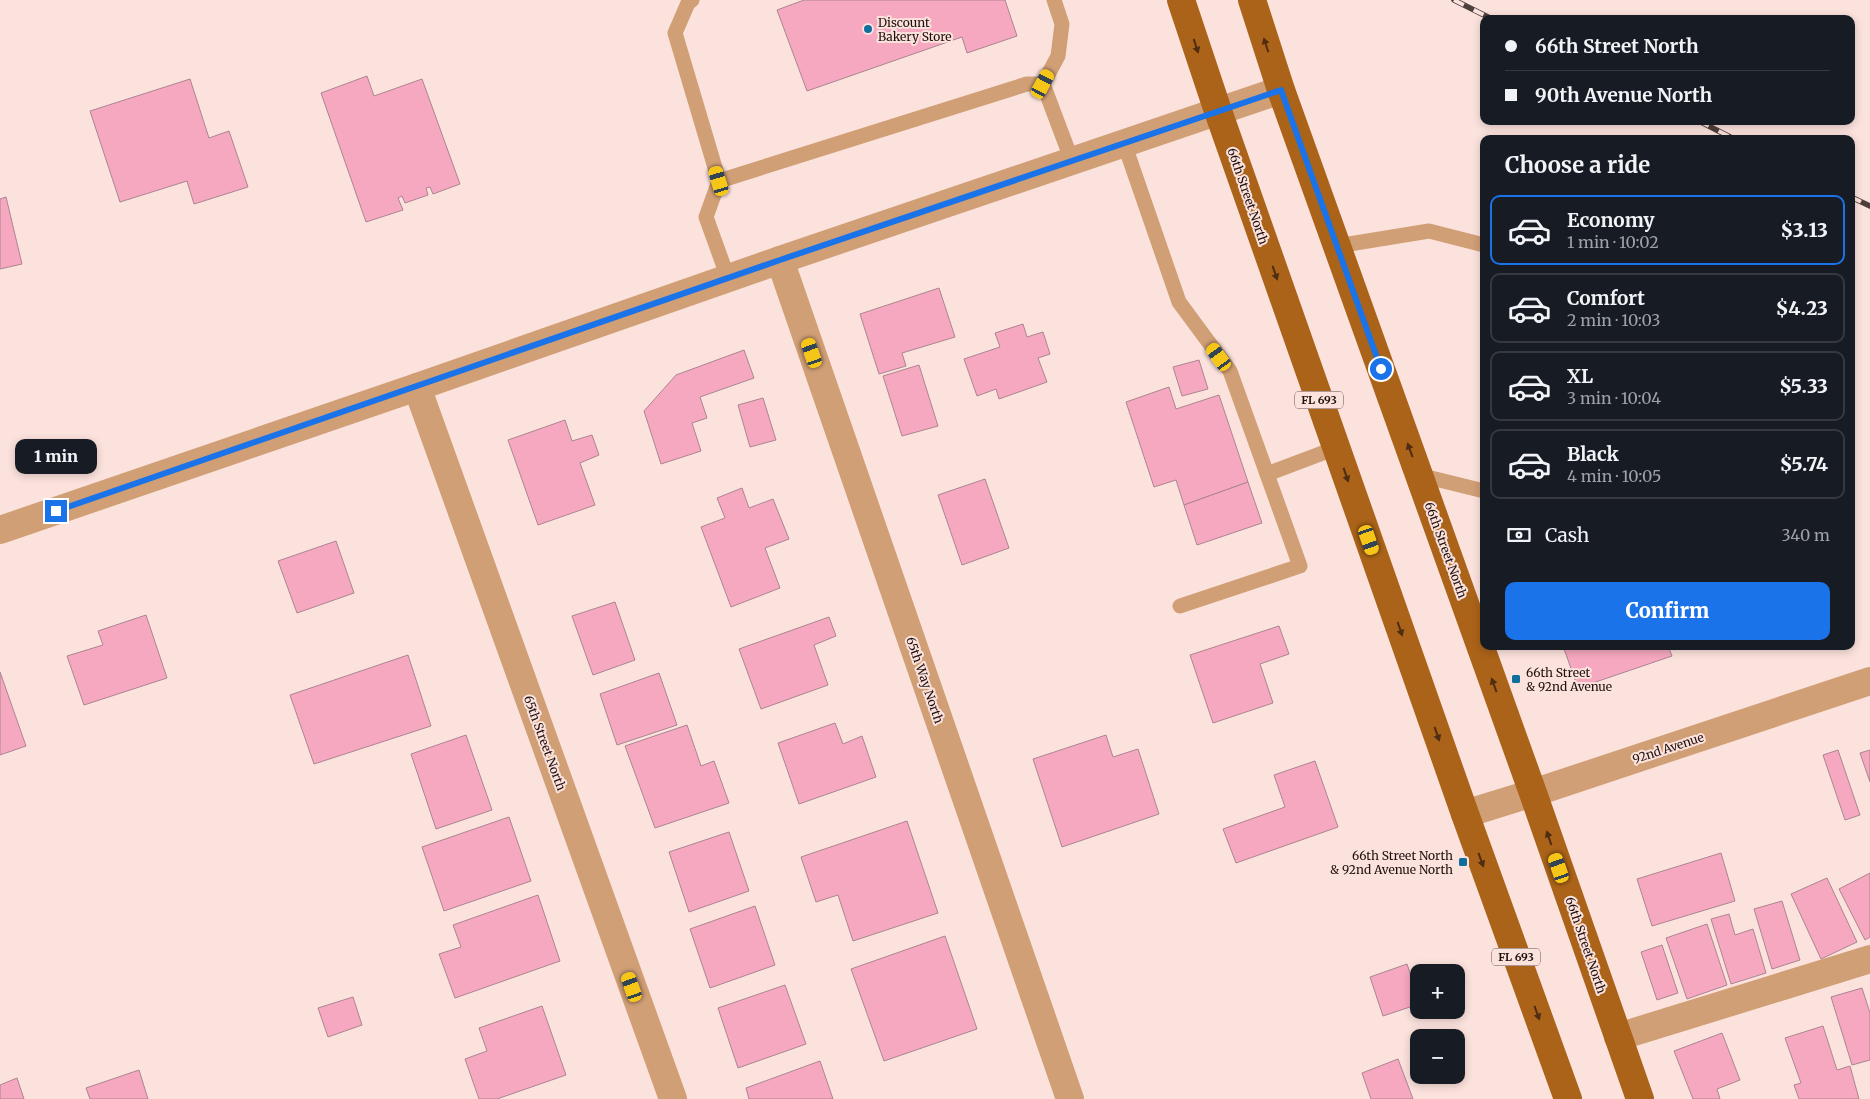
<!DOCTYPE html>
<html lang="en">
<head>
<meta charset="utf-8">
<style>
	:root { --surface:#171b24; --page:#242831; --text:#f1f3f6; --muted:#9ea1a6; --line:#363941; --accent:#1a73e8 }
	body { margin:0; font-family:Merriweather,serif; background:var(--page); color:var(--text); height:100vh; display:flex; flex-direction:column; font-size:19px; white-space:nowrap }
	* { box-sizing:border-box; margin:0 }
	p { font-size:16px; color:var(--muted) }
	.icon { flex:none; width:28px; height:28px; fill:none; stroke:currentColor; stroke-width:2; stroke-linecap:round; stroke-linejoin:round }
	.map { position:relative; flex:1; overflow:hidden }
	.details { position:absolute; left:1480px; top:135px; width:375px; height:515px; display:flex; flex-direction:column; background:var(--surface); border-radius:10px; box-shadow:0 2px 8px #0003 }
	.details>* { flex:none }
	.top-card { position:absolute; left:1480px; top:15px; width:375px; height:110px; border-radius:10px; box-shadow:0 2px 8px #0003; display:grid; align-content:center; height:110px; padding:0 25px; background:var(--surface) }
	.fabs { position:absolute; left:1410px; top:964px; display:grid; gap:10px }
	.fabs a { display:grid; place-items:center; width:55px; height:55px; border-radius:10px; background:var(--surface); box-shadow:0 2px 8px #0003; font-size:25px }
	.end { position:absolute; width:22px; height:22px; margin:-11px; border:6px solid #1a73e8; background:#fff; box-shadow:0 0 0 2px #fff }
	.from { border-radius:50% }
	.bubble { position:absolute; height:35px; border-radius:10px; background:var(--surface); box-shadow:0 2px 8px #0003; font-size:16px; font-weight:800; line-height:35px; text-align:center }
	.car { position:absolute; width:15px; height:30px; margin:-15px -8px; border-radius:6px; box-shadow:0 0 4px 1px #0007; background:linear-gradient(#f5c518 24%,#345 0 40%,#f5c518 0 76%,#345 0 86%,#f5c518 0) }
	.top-card b { display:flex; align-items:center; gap:18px; height:48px; font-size:19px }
	.top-card b+b { border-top:1px solid var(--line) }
	.top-card i { width:12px; height:12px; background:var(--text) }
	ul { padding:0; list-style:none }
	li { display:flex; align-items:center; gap:15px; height:70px; margin:0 10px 8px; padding:0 15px; border:2px solid var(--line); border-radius:10px }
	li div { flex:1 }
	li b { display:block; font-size:19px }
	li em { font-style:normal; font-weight:800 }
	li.on { border-color:var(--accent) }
	li>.icon { width:45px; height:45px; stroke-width:1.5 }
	h2 { padding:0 25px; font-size:22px; line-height:60px }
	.pay { display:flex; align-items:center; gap:12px; height:55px; padding:0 25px; font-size:19px }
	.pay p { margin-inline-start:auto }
	.cta { display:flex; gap:10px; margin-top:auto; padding:10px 25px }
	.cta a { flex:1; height:58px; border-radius:10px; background:var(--accent); color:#fff; font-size:20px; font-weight:800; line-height:58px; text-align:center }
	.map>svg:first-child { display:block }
	.building { fill:#f6a8c0; stroke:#ab8590 }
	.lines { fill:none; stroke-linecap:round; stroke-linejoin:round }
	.service { stroke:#d19f76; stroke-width:15 }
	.minor { stroke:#d19f76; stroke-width:28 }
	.tertiary { stroke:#d19f76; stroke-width:28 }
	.primary { stroke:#aa6318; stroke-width:28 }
	.rail-casing { stroke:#4f3f3c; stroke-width:5.5 }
	.rail { stroke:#fce2dd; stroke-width:4; stroke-dasharray:11; stroke-linecap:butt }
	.oneway { fill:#4f2d12 }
	.route { stroke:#1a73e8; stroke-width:6 }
	.poi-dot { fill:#0e6f9d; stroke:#fce2dd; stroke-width:2 }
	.labels { text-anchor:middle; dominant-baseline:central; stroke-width:4; stroke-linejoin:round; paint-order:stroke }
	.shield { fill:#fce2dd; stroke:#614f4c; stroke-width:1 }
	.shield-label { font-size:11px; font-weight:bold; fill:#1e100e }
	.poi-label { font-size:12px; fill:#1e100e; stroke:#fce2dd; text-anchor:start }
	.street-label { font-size:12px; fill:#1e100e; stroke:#fce2dd }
</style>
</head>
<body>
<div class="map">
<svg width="1870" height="1099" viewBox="0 0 1870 1099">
	<rect width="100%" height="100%" fill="#fce2dd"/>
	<!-- building -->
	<g class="building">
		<path d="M804,0h201l12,36 -50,17 -5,-16 -155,54 -30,-81z"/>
		<path d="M367,76l7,20 48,-17 38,105 -27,10 -3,-7 -4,1 2,7 -23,8 -3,-7 -4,2 5,12 -37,12 -45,-129z"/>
		<path d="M190,79l19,59 20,-7 19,56 -54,17 -7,-23 -67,21 -30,-91z"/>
		<path d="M6,197l16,67 -22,5v-70z"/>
		<path d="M939,288l16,49 -53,16 4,13 -27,8 -19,-60z"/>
		<path d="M1023,324l4,13 16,-5 7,22 -12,4 9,24 -48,17 -3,-10 -19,7 -13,-37 36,-12 -5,-14z"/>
		<path d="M744,350l10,28 -54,19 7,21 -15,5 9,28 -40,13 -17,-53 32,-36z"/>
		<path d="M1199,360l9,29 -26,7 -9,-29z"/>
		<path d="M919,365l19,61 -36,10 -19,-60z"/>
		<path d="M1169,387l7,22 43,-14 29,87 -64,23 -8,-25 -22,7 -28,-85z"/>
		<path d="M763,398l13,42 -26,7 -12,-42z"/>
		<path d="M565,420l7,21 20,-6 7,20 -19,8 15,42 -57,20 -30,-85z"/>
		<path d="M985,479l24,69 -47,17 -24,-70z"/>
		<path d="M1248,482l14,41 -65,22 -13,-40z"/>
		<path d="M742,488l7,20 24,-9 16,40 -24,9 15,40 -49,19 -30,-80 24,-9 -8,-20z"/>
		<path d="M336,541l18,52 -57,20 -19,-52z"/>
		<path d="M615,602l20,58 -42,15 -21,-59z"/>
		<path d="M146,615l21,63 -83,27 -17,-49 36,-11 -5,-14z"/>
		<path d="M829,617l7,19 -22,9 14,40 -67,24 -22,-60z"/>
		<path d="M1279,626l10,28 -29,10 13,39 -60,20 -23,-68z"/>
		<path d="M1563,646h105l4,10 -94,32z"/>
		<path d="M408,655l23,71 -117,38 -24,-69z"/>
		<path d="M0,672l26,74 -26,9z"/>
		<path d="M659,673l18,52 -60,20 -17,-51z"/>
		<path d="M835,723l8,21 19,-8 14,41 -77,27 -21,-61z"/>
		<path d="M687,725l14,41 13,-5 15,42 -74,25 -30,-82z"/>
		<path d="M466,735l26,75 -56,19 -25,-75z"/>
		<path d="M1106,735l7,22 25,-8 21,65 -97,33 -29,-88z"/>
		<path d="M1838,750l22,65 -15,5 -22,-65z"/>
		<path d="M1870,750v32l-10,-29z"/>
		<path d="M1315,761l23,66 -102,36 -13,-34 62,-22 -11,-32z"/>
		<path d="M509,817l22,64 -87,30 -22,-64z"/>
		<path d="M907,821l31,92 -85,28 -15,-46 -22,7 -15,-45z"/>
		<path d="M729,832l20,59 -60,21 -20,-60z"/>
		<path d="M1721,853l14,48 -83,25 -15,-47z"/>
		<path d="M1870,873v64l-5,3 -26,-51z"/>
		<path d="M1827,878l30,64 -36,17 -30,-65z"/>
		<path d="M538,895l22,66 -105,37 -16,-44 22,-7 -8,-22z"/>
		<path d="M1782,901l18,59 -28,9 -18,-60z"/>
		<path d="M755,906l20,59 -65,23 -20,-59z"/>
		<path d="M1729,914l6,21 18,-6 13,44 -35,11 -20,-65z"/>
		<path d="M1707,924l20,61 -40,14 -21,-61z"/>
		<path d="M945,936l32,93 -93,32 -33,-92z"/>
		<path d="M1662,945l16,48 -21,7 -16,-48z"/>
		<path d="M1407,964l12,35v5l-36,12 -13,-39z"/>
		<path d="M785,985l21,59 -68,24 -20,-60z"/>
		<path d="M1862,988l8,25v47l-18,5 -21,-68z"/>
		<path d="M353,997l9,28 -34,12 -10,-29z"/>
		<path d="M542,1006l24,69 -69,24h-18l-14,-40 22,-8 -8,-23z"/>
		<path d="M1823,1026l14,44 13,-4 9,33h-60l-5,-14 7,-2 -16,-45z"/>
		<path d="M1722,1033l18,47 -23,9 3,10h-27l-19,-48z"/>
		<path d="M1398,1059l15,40h-42l-9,-26z"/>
		<path d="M820,1061l13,38h-84l-3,-11z"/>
		<path d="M139,1070l9,29h-58l-4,-11z"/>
		<path d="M17,1078l7,21h-24v-14z"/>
	</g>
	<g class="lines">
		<!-- service -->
		<g class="service">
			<path d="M692,0l-4,3 -13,30 44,148 308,-97h16"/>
			<path d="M1054,0l8,24 -4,32 -15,28 29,77"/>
			<path d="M1124,143l55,159 51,69 70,195 -120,40"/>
			<path d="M719,181l-13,36 22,61"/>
			<path d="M1337,246l92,-15 55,14"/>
			<path d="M1267,474l69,-26"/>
			<path d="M1419,475l65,16"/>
		</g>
		<!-- minor -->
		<g class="minor">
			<path d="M780,260l290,839"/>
			<path d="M417,387l256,712"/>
			<path d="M1465,814l68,-21 337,-112"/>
			<path d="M1618,1037l252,-78"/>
		</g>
		<!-- tertiary -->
		<path class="tertiary" d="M0,530l417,-143 363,-127 501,-170"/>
		<!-- primary -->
		<g class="primary">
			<path d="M1181,0l37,111 247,703 103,285"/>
			<path d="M1252,0l29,90 252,703 107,306"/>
		</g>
		<defs>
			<g id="rail">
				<path d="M1454,0l38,19"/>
				<path d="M1699,121l35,18"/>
				<path d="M1851,197l19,9"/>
			</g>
		</defs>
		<!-- rail casing -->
		<use href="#rail" class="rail-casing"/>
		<!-- rail -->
		<use href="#rail" class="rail"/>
	</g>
	<!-- one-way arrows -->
	<defs><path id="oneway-solid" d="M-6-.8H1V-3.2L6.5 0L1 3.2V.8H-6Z" transform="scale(1.25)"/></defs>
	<g class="oneway">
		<use href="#oneway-solid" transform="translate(1266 45) rotate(-108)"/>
		<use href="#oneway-solid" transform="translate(1196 46) rotate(72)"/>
		<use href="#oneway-solid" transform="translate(1275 273) rotate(71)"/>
		<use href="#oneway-solid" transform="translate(1410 450) rotate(-110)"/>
		<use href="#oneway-solid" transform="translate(1346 475) rotate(71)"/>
		<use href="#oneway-solid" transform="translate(1400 629) rotate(71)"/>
		<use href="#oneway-solid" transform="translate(1494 685) rotate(-110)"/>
		<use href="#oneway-solid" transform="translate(1437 734) rotate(71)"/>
		<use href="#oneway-solid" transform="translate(1549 838) rotate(-109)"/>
		<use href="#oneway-solid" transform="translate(1481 860) rotate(70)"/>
		<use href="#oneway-solid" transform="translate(1537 1013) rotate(70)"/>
	</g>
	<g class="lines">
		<!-- route -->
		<path class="route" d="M56,511l724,-251 501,-170 100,279"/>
	</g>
	<!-- markers -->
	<g class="poi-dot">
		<circle cx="868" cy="29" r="5"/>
		<rect x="1511" y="674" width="10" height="10" rx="2.5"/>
		<rect x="1458" y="857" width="10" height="10" rx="2.5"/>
	</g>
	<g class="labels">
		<!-- shield labels -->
		<g class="shield">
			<rect x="1295" y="391.5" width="48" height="17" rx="4"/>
			<rect x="1492" y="948.5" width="48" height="17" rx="4"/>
		</g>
		<g class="shield-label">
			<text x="1319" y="400">FL 693</text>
			<text x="1516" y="957">FL 693</text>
		</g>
		<!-- poi labels -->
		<g class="poi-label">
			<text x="878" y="22">Discount<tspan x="878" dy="14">Bakery Store</tspan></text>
			<text x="1526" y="672">66th Street<tspan x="1526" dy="14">&amp; 92nd Avenue</tspan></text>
			<text x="1453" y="855" text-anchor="end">66th Street North<tspan x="1453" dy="14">&amp; 92nd Avenue North</tspan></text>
		</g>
		<!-- street labels -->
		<g class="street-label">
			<text transform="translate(1248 196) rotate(71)">66th Street North</text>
			<text transform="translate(1446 550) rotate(70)">66th Street North</text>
			<text transform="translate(925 680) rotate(71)">65th Way North</text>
			<text transform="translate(545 743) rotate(70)">65th Street North</text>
			<text transform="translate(1668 748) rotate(-18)">92nd Avenue</text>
			<text transform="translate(1586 945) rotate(71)">66th Street North</text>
		</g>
	</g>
</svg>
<div class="fabs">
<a>+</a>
<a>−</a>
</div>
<i class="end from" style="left:1381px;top:369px"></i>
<i class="end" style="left:56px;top:511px"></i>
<div class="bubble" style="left:15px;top:439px;width:82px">1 min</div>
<i class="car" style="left:1043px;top:84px;rotate:28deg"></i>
<i class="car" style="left:719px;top:181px;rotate:343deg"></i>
<i class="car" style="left:812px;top:353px;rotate:341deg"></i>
<i class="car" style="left:1219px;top:357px;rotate:324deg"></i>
<i class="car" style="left:1369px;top:540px;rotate:161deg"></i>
<i class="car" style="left:1559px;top:868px;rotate:341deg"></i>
<i class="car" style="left:632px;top:987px;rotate:341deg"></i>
<div class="top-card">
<b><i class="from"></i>66th Street North</b>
<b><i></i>90th Avenue North</b>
</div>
<section class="details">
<h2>Choose a ride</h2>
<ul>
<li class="on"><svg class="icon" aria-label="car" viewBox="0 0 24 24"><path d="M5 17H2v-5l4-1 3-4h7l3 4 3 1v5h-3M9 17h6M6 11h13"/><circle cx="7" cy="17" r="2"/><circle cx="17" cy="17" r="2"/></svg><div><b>Economy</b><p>1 min · 10:02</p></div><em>$3.13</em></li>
<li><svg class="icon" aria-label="car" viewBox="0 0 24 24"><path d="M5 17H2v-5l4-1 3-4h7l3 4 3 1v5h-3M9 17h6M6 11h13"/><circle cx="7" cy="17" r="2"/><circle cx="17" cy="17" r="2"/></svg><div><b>Comfort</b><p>2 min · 10:03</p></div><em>$4.23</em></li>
<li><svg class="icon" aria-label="car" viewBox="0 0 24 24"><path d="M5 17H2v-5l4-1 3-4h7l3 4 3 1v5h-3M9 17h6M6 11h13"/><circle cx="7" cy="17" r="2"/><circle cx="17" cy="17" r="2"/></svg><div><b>XL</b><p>3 min · 10:04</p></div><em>$5.33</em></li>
<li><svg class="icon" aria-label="car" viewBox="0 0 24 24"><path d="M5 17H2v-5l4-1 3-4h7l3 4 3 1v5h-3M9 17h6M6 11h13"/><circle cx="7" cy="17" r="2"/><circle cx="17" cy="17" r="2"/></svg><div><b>Black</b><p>4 min · 10:05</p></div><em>$5.74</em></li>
</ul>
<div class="pay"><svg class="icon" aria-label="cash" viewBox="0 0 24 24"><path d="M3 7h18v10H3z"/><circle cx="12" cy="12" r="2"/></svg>Cash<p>340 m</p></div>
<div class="cta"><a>Confirm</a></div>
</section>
</div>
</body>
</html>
